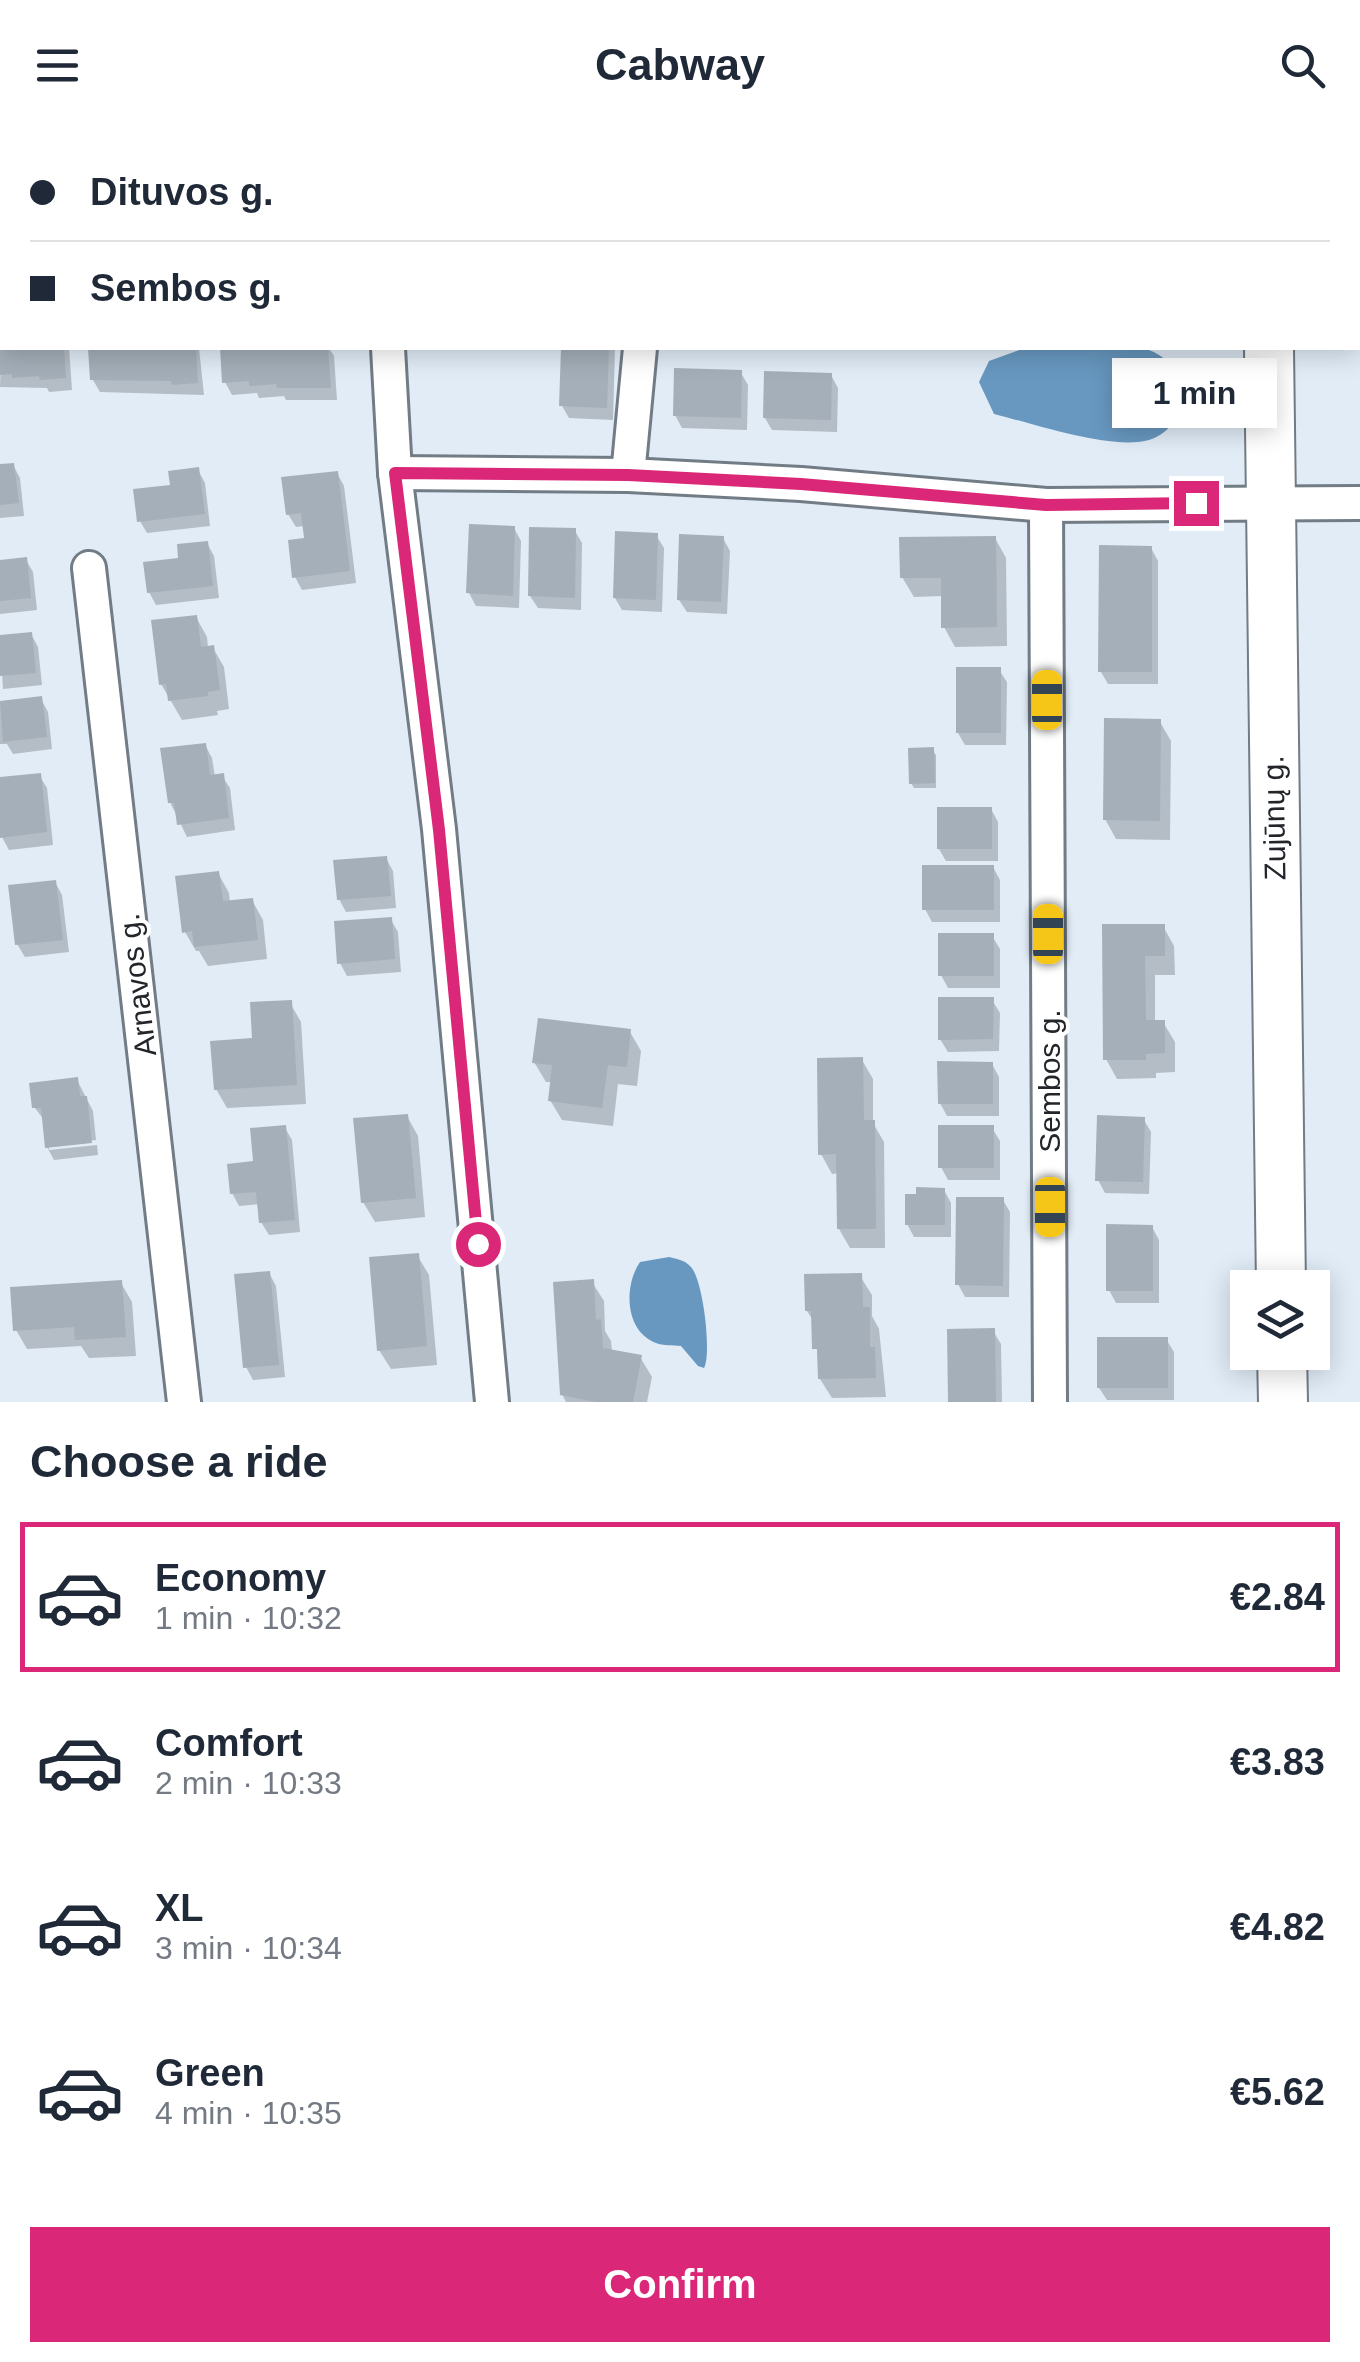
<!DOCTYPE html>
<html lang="en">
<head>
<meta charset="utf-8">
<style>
	:root { --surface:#fff; --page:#f2f2f3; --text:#1f2937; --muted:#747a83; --line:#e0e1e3; --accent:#db2777 }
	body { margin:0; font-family:Arial,sans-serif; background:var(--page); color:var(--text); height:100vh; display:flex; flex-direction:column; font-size:38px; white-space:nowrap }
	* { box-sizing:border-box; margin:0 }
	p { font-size:32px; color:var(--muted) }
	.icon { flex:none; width:55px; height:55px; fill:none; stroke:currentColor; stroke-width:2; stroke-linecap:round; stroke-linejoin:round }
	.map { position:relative; height:1272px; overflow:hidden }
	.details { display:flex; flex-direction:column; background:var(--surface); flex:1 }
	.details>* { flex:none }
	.top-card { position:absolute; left:0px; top:0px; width:1360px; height:220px; box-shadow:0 5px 25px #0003; display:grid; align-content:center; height:220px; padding:0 30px; background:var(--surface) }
	.controls { position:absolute; left:1230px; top:1140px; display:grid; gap:20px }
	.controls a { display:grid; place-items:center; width:100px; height:100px; border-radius:0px; background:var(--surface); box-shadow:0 5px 25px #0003; font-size:50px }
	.end { position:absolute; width:45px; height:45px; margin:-22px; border:12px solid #db2777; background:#fff; box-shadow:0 0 0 5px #fff }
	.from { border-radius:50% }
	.bubble { position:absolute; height:70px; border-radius:0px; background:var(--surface); box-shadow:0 5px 25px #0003; font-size:32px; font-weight:600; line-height:70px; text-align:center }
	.car { position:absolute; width:30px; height:60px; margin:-30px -15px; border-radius:12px; box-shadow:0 0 8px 2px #0007; background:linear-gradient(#f5c518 24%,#345 0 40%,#f5c518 0 76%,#345 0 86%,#f5c518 0) }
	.top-card b { display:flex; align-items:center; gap:35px; height:95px; font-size:38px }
	.top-card b+b { border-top:2px solid var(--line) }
	.top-card i { width:25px; height:25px; background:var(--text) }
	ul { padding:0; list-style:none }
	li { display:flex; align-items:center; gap:30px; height:150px; margin:0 20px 15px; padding:0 10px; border:5px solid transparent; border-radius:0px }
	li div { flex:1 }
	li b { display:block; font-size:38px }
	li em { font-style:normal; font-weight:600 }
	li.current { border-color:var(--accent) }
	li>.icon { width:90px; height:90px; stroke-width:1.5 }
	h2 { padding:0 30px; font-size:45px; line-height:120px }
	.primary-button { display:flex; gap:20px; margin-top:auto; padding:20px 30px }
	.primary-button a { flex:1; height:115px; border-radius:0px; background:var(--accent); color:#fff; font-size:40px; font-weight:600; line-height:115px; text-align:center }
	header { display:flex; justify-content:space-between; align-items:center; height:130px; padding:0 30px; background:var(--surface); font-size:45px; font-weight:600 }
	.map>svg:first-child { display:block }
	.water { fill:#6898c0 }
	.shadow { fill:#0003 }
	.building { fill:#a4afb9 }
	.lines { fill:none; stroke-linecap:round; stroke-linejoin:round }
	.street-casing { stroke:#717c85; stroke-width:38 }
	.secondary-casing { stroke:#717c85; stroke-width:52 }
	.street { stroke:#fff; stroke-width:32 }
	.secondary { stroke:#fff; stroke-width:48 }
	.route { stroke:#db2777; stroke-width:12 }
	.labels { text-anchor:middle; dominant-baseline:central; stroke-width:8; stroke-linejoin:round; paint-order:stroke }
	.street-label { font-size:30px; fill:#22262a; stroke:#fff }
</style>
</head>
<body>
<header><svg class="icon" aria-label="menu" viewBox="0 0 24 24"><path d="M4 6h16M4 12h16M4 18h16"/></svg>Cabway<svg class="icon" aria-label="search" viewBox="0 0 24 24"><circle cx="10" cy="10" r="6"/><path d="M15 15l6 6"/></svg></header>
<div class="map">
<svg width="1360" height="1272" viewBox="0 0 1360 1272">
	<rect width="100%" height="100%" fill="#e1ecf7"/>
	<!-- water -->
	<g class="water">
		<path d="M1025,218c32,0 86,-6 116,0 52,9 55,88 -3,94 -39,4 -104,-18 -144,-28l-15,-32 10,-21z"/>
		<path d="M669,1127c8,2 16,3 22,10 12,13 21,86 13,101l-6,-2 -17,-20c-8,-1 -18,0 -25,-3 -32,-12 -32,-58 -16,-81z"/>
	</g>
	<!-- shadow -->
	<g class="shadow">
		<path d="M0,59l2,1v53h-2z"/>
		<path d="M2,200v18h67l3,42 -23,2 -2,-4 -47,-1z"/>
		<path d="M91,218h108l5,47 -104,-3 -7,-12z"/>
		<path d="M222,218h107l5,8 3,44h-51l-2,-4 -25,2 -2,-5 -25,2 -7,-13z"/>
		<path d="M564,218h51l-2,72 -44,-2 -7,-12z"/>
		<path d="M741,243l7,12 -1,45 -65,-2 -7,-13z"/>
		<path d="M831,245l7,13 -1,44 -65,-2 -7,-12z"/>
		<path d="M13,335l7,13 4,38 -24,2v-51z"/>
		<path d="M198,340l7,13 5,43 -63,7 -7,-12 32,-34z"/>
		<path d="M337,343l7,13 12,97 -54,7 -7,-13 12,-37 -2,-14 -9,1 -8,-13z"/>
		<path d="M514,398l7,13 -2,67 -43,-2 -7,-13z"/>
		<path d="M575,401l7,12 -1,67 -43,-2 -8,-12z"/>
		<path d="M656,405l8,13 -2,64 -40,-2 -7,-12z"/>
		<path d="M723,408l7,13 -3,63 -40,-2 -8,-12z"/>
		<path d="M995,408l11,20 1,88 -52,1 -11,-20 -1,-31 -29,1 -12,-20z"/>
		<path d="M207,413l7,13 5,42 -63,7 -7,-13 32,-32z"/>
		<path d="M1151,418l7,13v123h-50l-7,-12z"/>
		<path d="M26,430l7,12 4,38 -37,4v-52z"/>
		<path d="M196,487l11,20 1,11h5l11,19 5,42 -12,2 1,4 -36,5 -21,-36z"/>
		<path d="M31,504l7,13 4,38 -39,4 -3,-51z"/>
		<path d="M999,540l8,12 -1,63h-41l-7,-12z"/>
		<path d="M41,569l7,13 4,37 -39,5 -6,-10h-7v-41z"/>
		<path d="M1160,592l11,19 -1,99 -54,-1 -11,-20z"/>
		<path d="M205,615l7,13 3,19 7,-1 8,12 5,42 -48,7 -17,-35z"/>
		<path d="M932,620l4,5v33h-22l-3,-5z"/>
		<path d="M39,645l8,13 6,57 -44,5 -7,-13 -2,-58z"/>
		<path d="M991,679l7,13v39h-52l-7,-12z"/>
		<path d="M386,728l7,13 3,37 -50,4 -7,-13z"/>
		<path d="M993,737l7,13v42h-68l-7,-13z"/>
		<path d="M218,743l11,20 1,10 22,-3 11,20 4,39 -59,7 -9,-15h-3l-11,-19z"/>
		<path d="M55,752l7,13 7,57 -44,5 -8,-13z"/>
		<path d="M391,790l7,12 3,40 -54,4 -7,-13z"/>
		<path d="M1104,796h59l11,20 1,29h-20v47h8l12,20v30l-19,1v5l-39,1 -11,-20z"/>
		<path d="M992,806l8,13v39h-52l-7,-13z"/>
		<path d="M992,870l8,13 -1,38 -51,1 -8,-13z"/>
		<path d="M290,873l11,19 5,82 -79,4 -11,-19z"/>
		<path d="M630,902l11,19 -4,35 -19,-2 -5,42 -51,-6 -12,-20 3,-18h-7l-12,-20z"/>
		<path d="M862,930l11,19v44l11,19 1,106h-35l-11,-19v-56l-7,1 -11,-20z"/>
		<path d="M992,934l7,13v39h-52l-7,-13z"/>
		<path d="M77,950l16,31 3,29 -47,5v5l48,-5 1,10 -44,5 -7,-13 -3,-27 -9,-12z"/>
		<path d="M407,986l11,20 7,81 -50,5 -12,-20z"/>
		<path d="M1144,990l7,12 -2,62 -44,-1 -7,-13z"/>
		<path d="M285,998l7,12 8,92 -31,3 -8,-13 -1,-18 -21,2 -7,-13z"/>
		<path d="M992,998l8,13v39h-52l-7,-13z"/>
		<path d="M944,1060l7,13v34h-37l-7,-13z"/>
		<path d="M1003,1070l7,12 -1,85h-44l-7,-13z"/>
		<path d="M1152,1097l7,13v63h-43l-7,-13z"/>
		<path d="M417,1125l12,20 8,90 -46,4 -12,-19z"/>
		<path d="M269,1143l7,13 9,91 -32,3 -7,-13z"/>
		<path d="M860,1146l12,19v21l7,13 7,68 -54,1 -12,-19 -6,-57 -7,-11z"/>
		<path d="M592,1152l12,19 1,30 6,10 1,11 28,5 12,20 -5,25h-81l-4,-8z"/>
		<path d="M121,1153l11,19 4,54 -47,2 -8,-12 -54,3 -11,-19z"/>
		<path d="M993,1201l8,13 1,58h-51z"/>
		<path d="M1166,1209l8,13v48h-67l-8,-12z"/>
	</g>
	<!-- building -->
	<g class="building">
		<path d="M0,218h64l2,30 -26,2 -1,-4 -27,2v-4l-12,1z"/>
		<path d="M88,218h108l2,35 -26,2 -1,-4 -81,-1z"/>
		<path d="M220,218h108l3,40h-54l-1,-4 -27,2v-5l-27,2z"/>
		<path d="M561,218h48l-2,60 -48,-2z"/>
		<path d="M674,238l68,2 -1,48 -68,-2z"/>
		<path d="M764,241l68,2 -1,47 -68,-2z"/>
		<path d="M14,333l5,40 -19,2v-41z"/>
		<path d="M199,337l6,47 -68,8 -4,-33 37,-4 -2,-14z"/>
		<path d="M338,341l12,100 -58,7 -4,-38 16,-2 -3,-25 -15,2 -5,-38z"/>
		<path d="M469,394l46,2 -2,70 -47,-3z"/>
		<path d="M529,397l47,1 -1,70 -47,-2z"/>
		<path d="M615,401l43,2 -2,67 -43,-2z"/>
		<path d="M679,404l45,2 -3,66 -44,-2z"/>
		<path d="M996,406l1,91 -56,1v-50h-41l-1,-41z"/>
		<path d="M208,411l5,45 -66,7 -4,-31 35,-4 -1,-14z"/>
		<path d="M1099,415l53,1v126h-54z"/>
		<path d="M27,427l4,41 -31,3v-41z"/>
		<path d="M197,485l4,32 13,-2 6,45 -12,2v4l-40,5 -2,-17 -7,1 -8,-65z"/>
		<path d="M32,502l4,41 -36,3v-41z"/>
		<rect x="956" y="537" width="45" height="66"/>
		<path d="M42,566l5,41 -44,5 -3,-41z"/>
		<path d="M1104,588l57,1 -1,102 -57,-1z"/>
		<path d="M206,613l4,32 14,-2 5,45 -52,7 -3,-22h-6l-8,-55z"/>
		<path d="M934,617l1,36 -26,1 -1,-36z"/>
		<path d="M41,643l6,59 -47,6v-61z"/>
		<rect x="937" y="677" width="55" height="42"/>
		<path d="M387,726l4,40 -54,4 -4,-40z"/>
		<rect x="922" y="735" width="72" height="45"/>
		<path d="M219,741l4,30 30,-3 5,42 -64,7 -2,-16 -10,2 -7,-57z"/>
		<path d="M56,750l7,60 -48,5 -7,-60z"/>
		<path d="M392,787l3,42 -58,5 -3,-43z"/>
		<path d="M1102,794h63v32h-20l1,64h19v33l-19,1v6h-43z"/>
		<rect x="938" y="803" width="56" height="43"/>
		<path d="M938,867h56l-1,42 -55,1z"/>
		<path d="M292,870l5,85 -83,5 -4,-49 42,-3 -2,-36z"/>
		<path d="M538,888l93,11 -4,38 -19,-2 -6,43 -54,-7 4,-36 -20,-2z"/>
		<path d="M863,927l1,63h11l1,109h-39l-1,-75 -18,1 -1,-97z"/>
		<path d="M937,931l56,1v42h-55z"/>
		<path d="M78,947l2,19h7l5,47 -47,5 -4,-40h-9l-3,-25z"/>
		<path d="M408,984l8,84 -55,5 -8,-85z"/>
		<path d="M1097,985l48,2 -2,65 -48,-1z"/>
		<path d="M286,995l9,95 -36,3 -3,-31 -26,2 -3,-30 26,-3 -3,-33z"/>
		<rect x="938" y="995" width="56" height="43"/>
		<path d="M916,1057l29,1v37h-40v-31h11z"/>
		<path d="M956,1067h48l-1,89 -48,-1z"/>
		<path d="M1106,1094l47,1v66h-47z"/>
		<path d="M419,1123l8,93 -50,5 -8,-94z"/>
		<path d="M270,1141l9,94 -36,3 -9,-94z"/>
		<path d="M862,1143l1,34h7v40h5l1,31 -58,1 -1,-30h-5l-1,-38h-6l-1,-37z"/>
		<path d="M594,1149l2,41 5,-1 2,29 39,7 -9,47h-37l-36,-7 -7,-113z"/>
		<path d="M122,1150l4,57 -51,3 -1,-13 -61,4 -3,-44z"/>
		<path d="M995,1198l1,74h-48l-1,-73z"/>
		<rect x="1097" y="1207" width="71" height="51"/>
	</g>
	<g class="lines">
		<defs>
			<g id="street">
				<path d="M368,0l1,2"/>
				<path d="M711,2l2,-2"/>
				<path d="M388,218l7,125 44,356 53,573"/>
				<path d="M395,343l233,2 173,9 245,21 314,-2"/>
				<path d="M628,345l12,-127"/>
				<path d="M1046,375l4,897"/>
				<path d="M89,438l95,834"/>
			</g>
			<g id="secondary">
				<path d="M1266,0v2"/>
				<path d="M1269,218l12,940"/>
				<path d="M1282,1222l1,50"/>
			</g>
		</defs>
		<!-- street casing -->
		<use href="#street" class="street-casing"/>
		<!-- secondary casing -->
		<use href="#secondary" class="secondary-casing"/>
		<!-- street -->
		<use href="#street" class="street"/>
		<!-- secondary -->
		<use href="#secondary" class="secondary"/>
	</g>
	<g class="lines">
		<!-- route -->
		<path class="route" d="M478,1114l-39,-414 -44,-357 233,2 173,9 245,21 150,-2"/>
	</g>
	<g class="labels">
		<!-- street labels -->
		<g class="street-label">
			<text transform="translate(1274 688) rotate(-91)">Zujūnų g.</text>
			<text transform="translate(137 855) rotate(-97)">Arnavos g.</text>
			<text transform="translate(1049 951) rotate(-90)">Sembos g.</text>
		</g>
	</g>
</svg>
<div class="controls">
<a><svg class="icon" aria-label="layers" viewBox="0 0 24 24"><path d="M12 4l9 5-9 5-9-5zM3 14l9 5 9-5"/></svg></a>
</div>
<i class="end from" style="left:478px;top:1114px"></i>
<i class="end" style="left:1196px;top:373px"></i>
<div class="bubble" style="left:1112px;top:228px;width:165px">1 min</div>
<i class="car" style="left:1047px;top:570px;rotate:0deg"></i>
<i class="car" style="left:1048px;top:804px;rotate:0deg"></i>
<i class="car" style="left:1050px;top:1077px;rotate:180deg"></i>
<div class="top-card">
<b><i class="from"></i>Dituvos g.</b>
<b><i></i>Sembos g.</b>
</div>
</div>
<section class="details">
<h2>Choose a ride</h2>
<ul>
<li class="current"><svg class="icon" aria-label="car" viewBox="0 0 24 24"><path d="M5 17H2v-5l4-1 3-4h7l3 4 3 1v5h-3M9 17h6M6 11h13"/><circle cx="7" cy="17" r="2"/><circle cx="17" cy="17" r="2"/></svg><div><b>Economy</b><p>1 min · 10:32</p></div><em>€2.84</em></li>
<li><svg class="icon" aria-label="car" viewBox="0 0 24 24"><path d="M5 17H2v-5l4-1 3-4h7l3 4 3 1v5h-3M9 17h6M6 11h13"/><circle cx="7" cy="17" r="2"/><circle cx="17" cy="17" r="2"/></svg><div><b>Comfort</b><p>2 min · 10:33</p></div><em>€3.83</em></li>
<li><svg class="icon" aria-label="car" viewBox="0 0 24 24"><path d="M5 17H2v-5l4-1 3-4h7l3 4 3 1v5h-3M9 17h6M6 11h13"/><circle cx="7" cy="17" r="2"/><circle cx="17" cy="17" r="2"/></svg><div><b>XL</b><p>3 min · 10:34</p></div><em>€4.82</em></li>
<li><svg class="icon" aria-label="car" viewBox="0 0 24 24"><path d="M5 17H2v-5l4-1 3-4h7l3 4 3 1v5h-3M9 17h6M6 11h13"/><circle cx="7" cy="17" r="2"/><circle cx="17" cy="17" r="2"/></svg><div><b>Green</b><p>4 min · 10:35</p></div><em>€5.62</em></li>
</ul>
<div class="primary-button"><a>Confirm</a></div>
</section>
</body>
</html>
